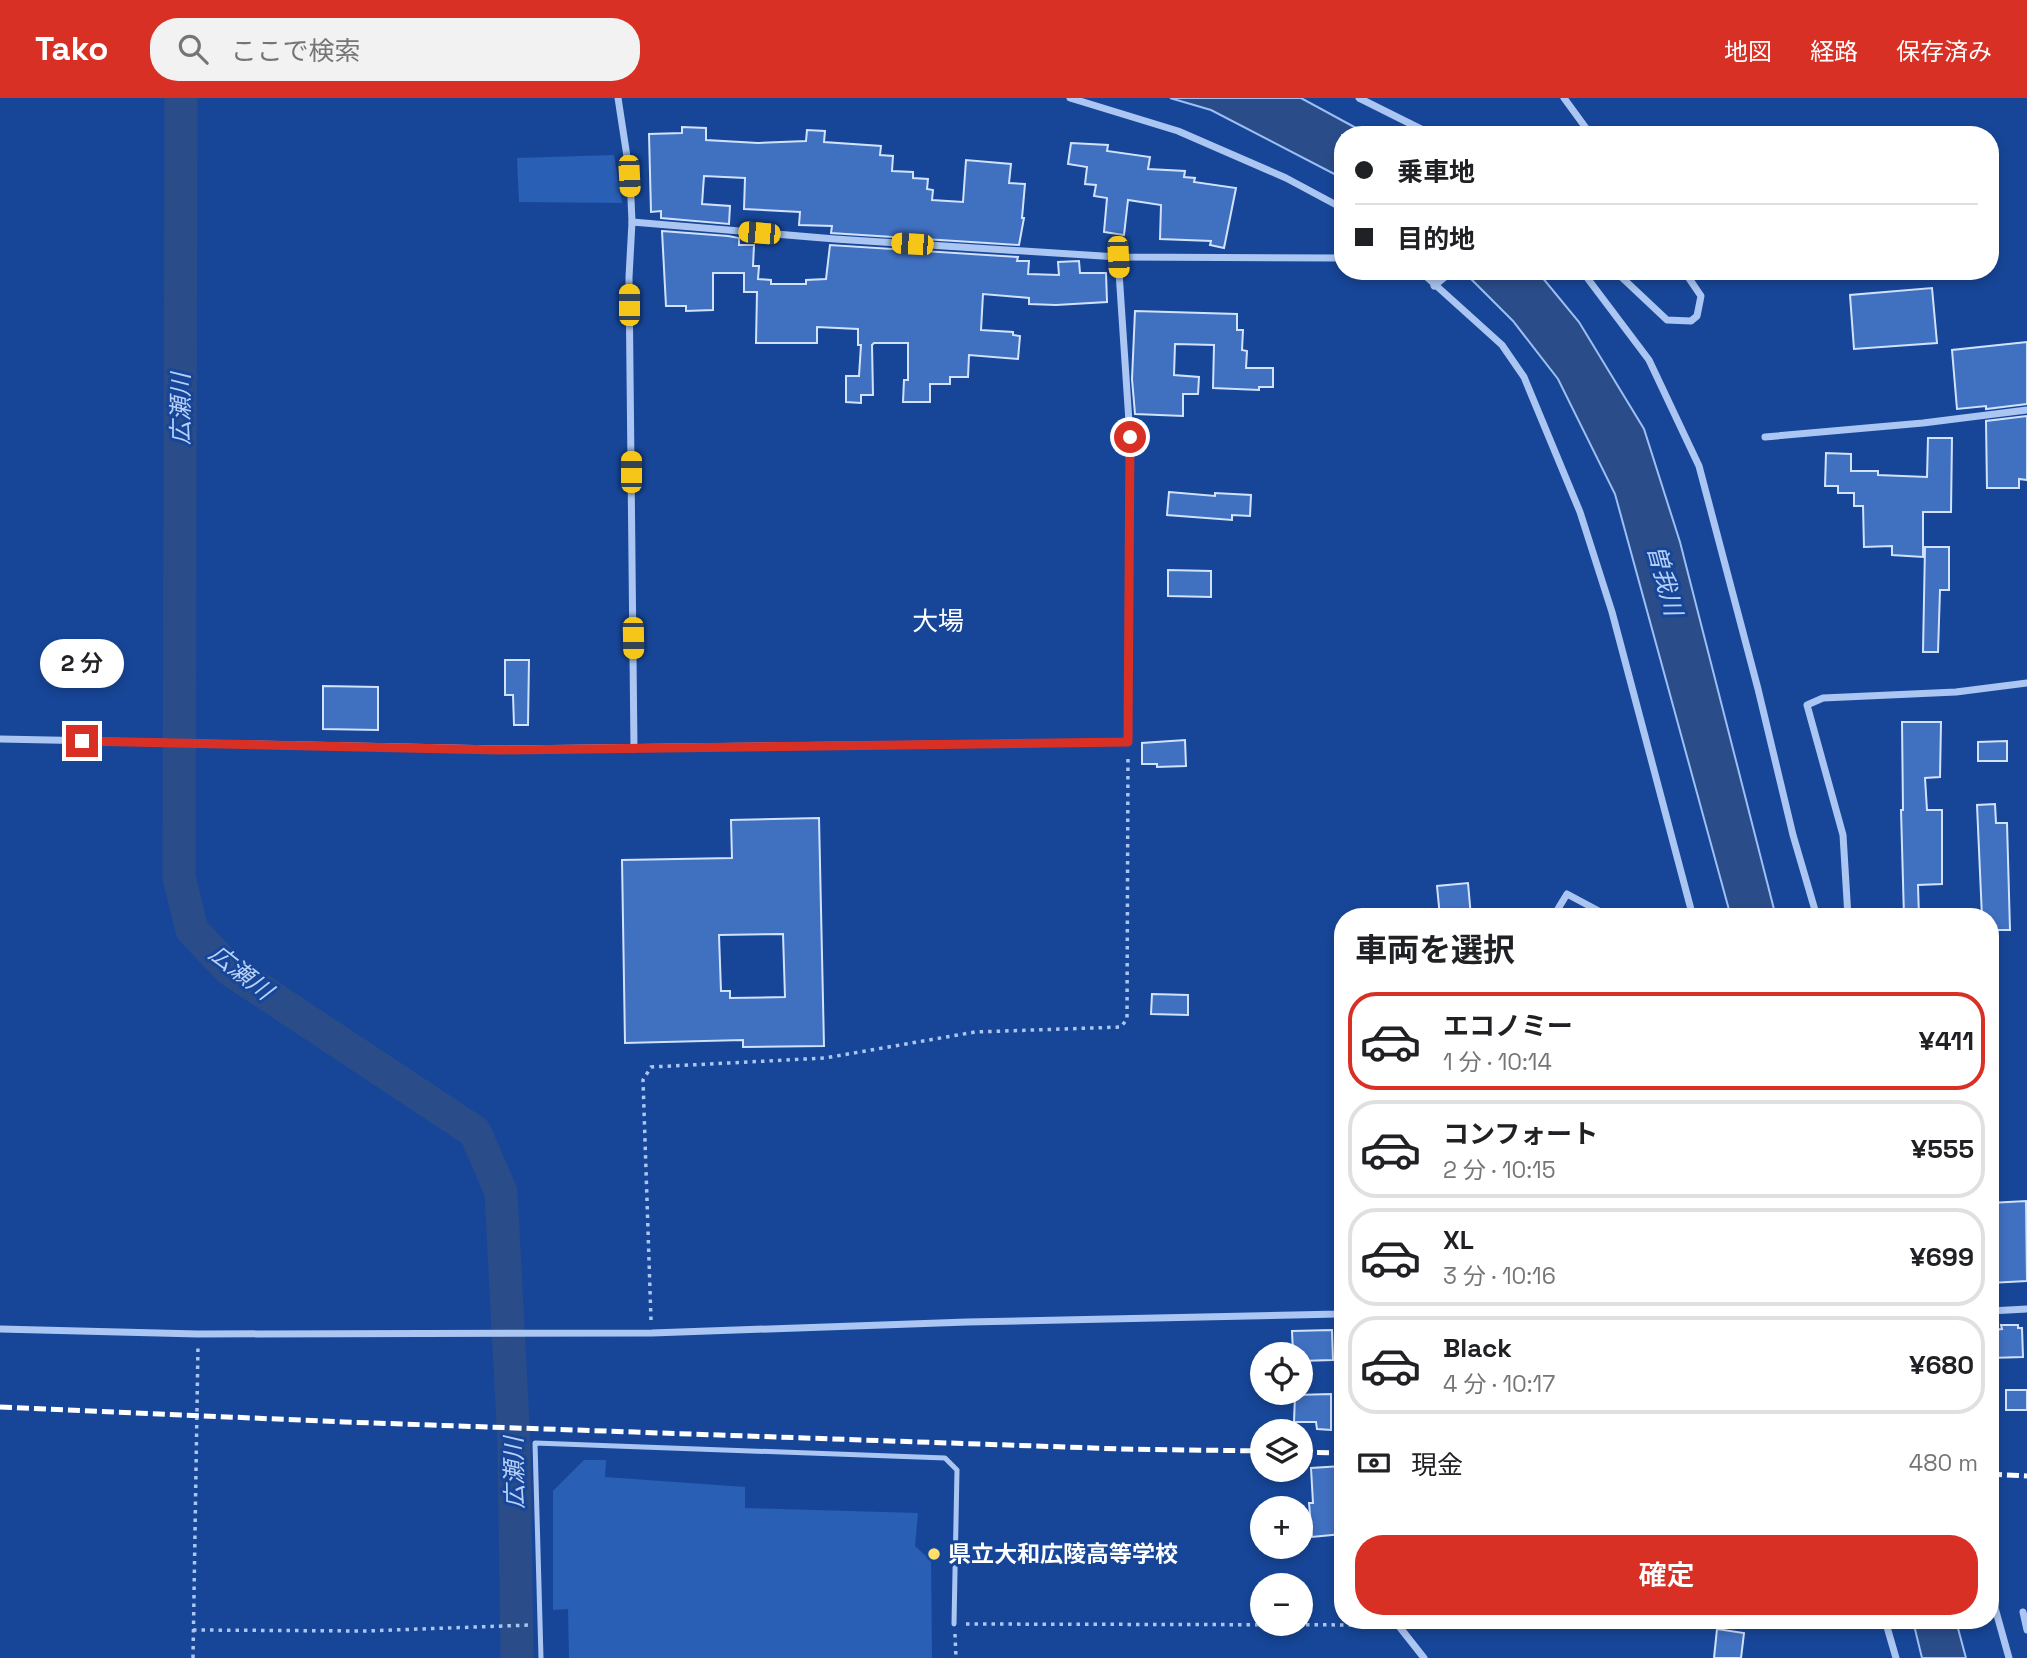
<!DOCTYPE html>
<html lang="ja">
<head>
<meta charset="utf-8">
<style>
	:root { --surface:#fff; --page:#f2f2f2; --text:#202124; --muted:#757577; --line:#e0e0e0; --accent:#d93025 }
	body { margin:0; font-family:"Space Grotesk","Noto Sans JP",sans-serif; background:var(--page); color:var(--text); height:100vh; display:flex; flex-direction:column; font-size:26px; white-space:nowrap }
	* { box-sizing:border-box; margin:0 }
	p { font-size:23px; color:var(--muted) }
	.icon { flex:none; width:38px; height:38px; fill:none; stroke:currentColor; stroke-width:2; stroke-linecap:round; stroke-linejoin:round }
	.map { position:relative; flex:1; overflow:hidden }
	.sheet { position:absolute; left:1334px; top:810px; width:665px; height:721px; display:flex; flex-direction:column; background:var(--surface); border-radius:28px; box-shadow:0 4px 10px #0003 }
	.sheet>* { flex:none }
	.guide { position:absolute; left:1334px; top:28px; width:665px; height:154px; border-radius:28px; box-shadow:0 4px 10px #0003; display:grid; align-content:center; height:154px; padding:0 21px; background:var(--surface) }
	.fabs { position:absolute; left:1250px; top:1244px; display:grid; gap:14px }
	.fabs a { display:grid; place-items:center; width:63px; height:63px; border-radius:50%; background:var(--surface); box-shadow:0 4px 10px #0003; font-size:35px }
	.end { position:absolute; width:32px; height:32px; margin:-16px; border:9px solid #d93025; background:#fff; box-shadow:0 0 0 4px #fff }
	.from { border-radius:50% }
	.bubble { position:absolute; height:49px; border-radius:24px; background:var(--surface); box-shadow:0 4px 10px #0003; font-size:23px; font-weight:600; line-height:49px; text-align:center }
	.car { position:absolute; width:21px; height:42px; margin:-21px -10px; border-radius:9px; box-shadow:0 0 5px 2px #0007; background:linear-gradient(#f5c518 24%,#345 0 40%,#f5c518 0 76%,#345 0 86%,#f5c518 0) }
	.guide b { display:flex; align-items:center; gap:24px; height:66px; font-size:26px }
	.guide b+b { border-top:2px solid var(--line) }
	.guide i { width:18px; height:18px; background:var(--text) }
	ul { padding:0; list-style:none }
	li { display:flex; align-items:center; gap:21px; height:98px; margin:0 14px 10px; padding:0 7px; border:4px solid var(--line); border-radius:28px }
	li div { flex:1 }
	li b { display:block; font-size:26px }
	li em { font-style:normal; font-weight:600 }
	li.active { border-color:var(--accent) }
	li>.icon { width:63px; height:63px; stroke-width:1.5 }
	h2 { padding:0 21px; font-size:32px; line-height:84px }
	.pay { display:flex; align-items:center; gap:18px; height:77px; padding:0 21px; font-size:26px }
	.pay p { margin-inline-start:auto }
	.action { display:flex; gap:14px; margin-top:auto; padding:14px 21px }
	.action a { flex:1; height:80px; border-radius:28px; background:var(--accent); color:#fff; font-size:28px; font-weight:600; line-height:80px; text-align:center }
	header { display:flex; align-items:center; gap:42px; box-sizing:border-box; height:98px; padding:0 35px; background:var(--accent); color:#fff }
	header strong { font-size:33px }
	nav { display:flex; gap:38px; margin-inline-start:auto; font-size:24px }
	.search { width:490px; height:63px; background:var(--page); display:flex; align-items:center; gap:18px; box-sizing:border-box; padding:0 24px; border-radius:28px; color:var(--muted); font-size:26px }
	.map>svg:first-child { display:block }
	.green { fill:#2a5fb6 }
	.water { fill:#2a4d8a; stroke:#9dbff4; stroke-width:2 }
	.lines { fill:none; stroke-linecap:round; stroke-linejoin:round }
	.stream { stroke:#9dbff4; stroke-width:5 }
	.river { stroke:#2a4d8a; stroke-width:33 }
	.building { fill:#4070c0; stroke:#d2e2fc; stroke-width:2; fill-rule:evenodd }
	.path { stroke:#abc6f2; stroke-width:3.5; stroke-dasharray:3.5 5; stroke-linecap:butt }
	.service { stroke:#abc6f2; stroke-width:5 }
	.minor { stroke:#abc6f2; stroke-width:7 }
	.rail { stroke:#fff; stroke-width:5; stroke-dasharray:12 5; stroke-linecap:butt }
	.route { stroke:#d93025; stroke-width:9 }
	.poi-dot { fill:#ffdf6b; stroke:#174698; stroke-width:2.5 }
	.labels { text-anchor:middle; dominant-baseline:central; stroke-width:6; stroke-linejoin:round; paint-order:stroke }
	.poi-label { font-size:23px; font-weight:bold; fill:#fff; stroke:#174698; text-anchor:start }
	.water-label { font-size:24px; font-style:italic; fill:#b7d0f8; stroke:#174698 }
	.quarter-label { font-size:26px; fill:#fff; stroke:#174698 }
</style>
</head>
<body>
<header>
<strong>Tako</strong>
<div class="search"><svg class="icon" aria-label="search" viewBox="0 0 24 24"><circle cx="10" cy="10" r="6"/><path d="M15 15l6 6"/></svg>ここで検索</div>
<nav><a>地図</a><a>経路</a><a>保存済み</a></nav>
</header>
<div class="map">
<svg width="2027" height="1560" viewBox="0 0 2027 1560">
	<rect width="100%" height="100%" fill="#174698"/>
	<!-- green -->
	<g class="green">
		<path d="M614,57l8,48 -103,-1 -2,-44z"/>
		<path d="M584,1362h22l-1,17 140,10v21l173,5 -3,33 16,15 1,97h-363l-1,-49 -15,1v-119z"/>
	</g>
	<!-- water -->
	<g class="water">
		<path d="M1170,0h131l68,37h-27v43l-131,-68z"/>
		<path d="M1463,173h74l42,51 65,107 36,113 96,375h-45l-116,-423 -57,-115 -45,-58z"/>
		<path d="M1913,1523h43l10,37h-44z"/>
	</g>
	<g class="lines">
		<!-- stream -->
		<path class="stream" d="M1990,1338l5,21"/>
		<!-- river -->
		<path class="river" d="M181,0l-2,779 13,53 37,39 246,163 26,60 13,251 3,215"/>
	</g>
	<!-- building -->
	<g class="building">
		<path d="M682,29l24,1v12l52,3 48,-2 1,-11 18,1 -1,11 57,4 -1,9 13,1 -1,15 21,1v6l15,1 -1,10 6,1 -1,10 31,2 3,-42 45,4 -2,19 16,1 -3,34h2l-5,27 -188,-12 1,-7 -33,-1 1,-13 -56,-3 1,-31 -41,-2 -2,28 28,2 -1,18 -68,-6v-7l-10,1 -2,-78 33,-1z"/>
		<path d="M1071,45l37,2 -1,6 43,6 -2,12 37,2 -1,6 11,1 -1,4 42,6 -12,60 -14,-3 1,-4 -51,-2 1,-34 -33,-5 -4,35 -20,-3 3,-34 -13,-2 2,-11 -11,-1 2,-17 -19,-3z"/>
		<path d="M662,133l66,5 11,2v7h15l-1,21h6l-1,13 13,1v4h35v-4l20,-1 4,-34 188,12 -1,4h12l-1,13 31,1 -1,-13 21,-1 1,12h26l1,29 -51,3 -27,-1v-6l-46,-4 -2,36 32,2v3l7,1 -2,23 -49,-4 -1,22h-18v7h-20v18h-27l1,-22h4v-37h-34l-2,2 1,50h-12v8l-15,-1v-26h13l2,-31h-3v-16l-41,-2v16h-61l1,-51h-13v-19h-31v37l-27,1v-5h-20z"/>
		<path d="M1932,190l5,55 -83,6 -4,-54z"/>
		<path d="M1135,213l102,3v16h6l-1,20 5,1 -1,17h27v19h-14v3l-46,-2 1,-43 -39,-1 -1,31 25,2 -1,17h-15v22l-48,-2 -3,-35z"/>
		<path d="M2027,244v62l-41,5v-3l-29,3 -5,-59z"/>
		<path d="M2027,318v64l-8,-1v9h-32l-1,-67z"/>
		<path d="M1928,340h24l-1,74h-28v45l-31,-2v-9l-28,1 -1,-41h-9v-13h-16v-7h-13l1,-33 25,1v17h27v4l49,2z"/>
		<path d="M1169,394l46,4v-3l36,2 -1,21 -18,-1v5l-65,-5z"/>
		<path d="M1925,449h24v43h-9l-2,62h-15z"/>
		<path d="M1168,472l43,1v26l-43,-1z"/>
		<path d="M505,562h24l-1,65h-14l-1,-30h-8z"/>
		<path d="M323,588l55,1v43l-55,-1z"/>
		<path d="M1902,624h39l-1,55 -15,1 2,32h15v74l-24,1 1,32h-15l-3,-107h2z"/>
		<path d="M1185,642l1,26 -29,1v-3h-15v-21z"/>
		<path d="M2007,643v20h-29v-19z"/>
		<path d="M1995,706l1,19h11l3,107h-20v-13h-8l-5,-112z"/>
		<path d="M819,720l5,228 -81,1v-7l-118,3 -3,-183 110,-2 -1,-38zM783,836l2,63 -55,1v-7h-9l-2,-56z"/>
		<path d="M1468,785l3,34h-31l-3,-31z"/>
		<path d="M1152,896l36,1v20l-37,-1z"/>
		<path d="M2026,1103l1,80 -37,2v-80z"/>
		<path d="M2001,1227h17v3h4l1,29 -33,1v-28l12,-1z"/>
		<path d="M1332,1232l1,30 -33,1v-7h-7l-1,-23z"/>
		<rect x="2006" y="1292" width="21" height="20"/>
		<path d="M1331,1296v36l-14,-1 -1,-7h-22l1,-27z"/>
		<path d="M1342,1368v68l-30,3 -3,-34h4l-2,-35z"/>
		<path d="M1717,1531l27,4 -3,25h-27z"/>
	</g>
	<g class="lines">
		<!-- path -->
		<g class="path">
			<path d="M651,1222l-8,-240 8,-13 174,-9 150,-26 146,-5 6,-8 1,-265"/>
			<path d="M966,1526l420,1"/>
			<path d="M193,1532l173,1 164,-6"/>
			<path d="M955,1536l1,24"/>
			<path d="M193,1560l5,-313"/>
		</g>
		<!-- service -->
		<path class="service" d="M541,1560l-6,-215 410,15 12,12 -3,154"/>
		<!-- minor -->
		<g class="minor">
			<path d="M618,0l12,78 2,46 -3,55 5,472"/>
			<path d="M1070,0l108,33 108,47 56,30"/>
			<path d="M1359,0l74,37"/>
			<path d="M1564,0l27,37"/>
			<path d="M632,124l203,17 283,18 224,1"/>
			<path d="M1420,173l82,74 22,32 56,135 32,100 81,305"/>
			<path d="M1582,173l67,89 50,106 59,223 35,146 24,82"/>
			<path d="M1615,173l52,49 24,1 6,-5 4,-20 -17,-25"/>
			<path d="M1434,188l18,-15"/>
			<path d="M1765,339l158,-14 104,-13"/>
			<path d="M0,641l499,10 629,-7 2,-305 -12,-180"/>
			<path d="M1553,819l14,-23 43,23"/>
			<path d="M1848,819l-5,-82 -36,-130 16,-7 133,-6 71,-9"/>
			<path d="M1990,1213l37,-2"/>
			<path d="M0,1231l198,5 454,-1 315,-11 372,-8 -1,-16 4,-34"/>
			<path d="M1990,1492l19,68"/>
			<path d="M2023,1514l4,18"/>
			<path d="M1885,1522l11,38"/>
			<path d="M1398,1527l26,33"/>
		</g>
		<!-- rail -->
		<g class="rail">
			<path d="M0,1309l344,15 778,27 140,2"/>
			<path d="M1300,1354l42,1"/>
			<path d="M1990,1376l37,2"/>
		</g>
	</g>
	<g class="lines">
		<!-- route -->
		<path class="route" d="M82,643l417,9 629,-8 2,-305"/>
	</g>
	<!-- markers -->
	<circle class="poi-dot" cx="934" cy="1456" r="7"/>
	<g class="labels">
		<!-- poi labels -->
		<g class="poi-label">
			<text x="948" y="1456">県立大和広陵高等学校</text>
		</g>
		<!-- water labels -->
		<g class="water-label">
			<text transform="translate(180 311) rotate(-90)">広瀬川</text>
			<text transform="translate(1665 482) rotate(75)">曽我川</text>
			<text transform="translate(241 874) rotate(38)">広瀬川</text>
			<text transform="translate(514 1375) rotate(-91)">広瀬川</text>
		</g>
		<!-- quarter labels -->
		<g class="quarter-label">
			<text x="938" y="523">大場</text>
		</g>
	</g>
</svg>
<div class="fabs">
<a><svg class="icon" aria-label="locate" viewBox="0 0 24 24"><circle cx="12" cy="12" r="6"/><path d="M12 2v4M12 18v4M2 12h4M18 12h4"/></svg></a>
<a><svg class="icon" aria-label="layers" viewBox="0 0 24 24"><path d="M12 4l9 5-9 5-9-5zM3 14l9 5 9-5"/></svg></a>
<a>+</a>
<a>−</a>
</div>
<i class="end from" style="left:1130px;top:339px"></i>
<i class="end" style="left:82px;top:643px"></i>
<div class="bubble" style="left:40px;top:541px;width:84px">2 分</div>
<i class="car" style="left:629px;top:78px;rotate:177deg"></i>
<i class="car" style="left:759px;top:135px;rotate:275deg"></i>
<i class="car" style="left:912px;top:146px;rotate:274deg"></i>
<i class="car" style="left:1118px;top:159px;rotate:177deg"></i>
<i class="car" style="left:629px;top:207px;rotate:0deg"></i>
<i class="car" style="left:631px;top:374px;rotate:0deg"></i>
<i class="car" style="left:633px;top:540px;rotate:179deg"></i>
<div class="guide">
<b><i class="from"></i>乗車地</b>
<b><i></i>目的地</b>
</div>
<section class="sheet">
<h2>車両を選択</h2>
<ul>
<li class="active"><svg class="icon" aria-label="car" viewBox="0 0 24 24"><path d="M5 17H2v-5l4-1 3-4h7l3 4 3 1v5h-3M9 17h6M6 11h13"/><circle cx="7" cy="17" r="2"/><circle cx="17" cy="17" r="2"/></svg><div><b>エコノミー</b><p>1 分 · 10:14</p></div><em>¥411</em></li>
<li><svg class="icon" aria-label="car" viewBox="0 0 24 24"><path d="M5 17H2v-5l4-1 3-4h7l3 4 3 1v5h-3M9 17h6M6 11h13"/><circle cx="7" cy="17" r="2"/><circle cx="17" cy="17" r="2"/></svg><div><b>コンフォート</b><p>2 分 · 10:15</p></div><em>¥555</em></li>
<li><svg class="icon" aria-label="car" viewBox="0 0 24 24"><path d="M5 17H2v-5l4-1 3-4h7l3 4 3 1v5h-3M9 17h6M6 11h13"/><circle cx="7" cy="17" r="2"/><circle cx="17" cy="17" r="2"/></svg><div><b>XL</b><p>3 分 · 10:16</p></div><em>¥699</em></li>
<li><svg class="icon" aria-label="car" viewBox="0 0 24 24"><path d="M5 17H2v-5l4-1 3-4h7l3 4 3 1v5h-3M9 17h6M6 11h13"/><circle cx="7" cy="17" r="2"/><circle cx="17" cy="17" r="2"/></svg><div><b>Black</b><p>4 分 · 10:17</p></div><em>¥680</em></li>
</ul>
<div class="pay"><svg class="icon" aria-label="cash" viewBox="0 0 24 24"><path d="M3 7h18v10H3z"/><circle cx="12" cy="12" r="2"/></svg>現金<p>480 m</p></div>
<div class="action"><a>確定</a></div>
</section>
</div>
</body>
</html>
